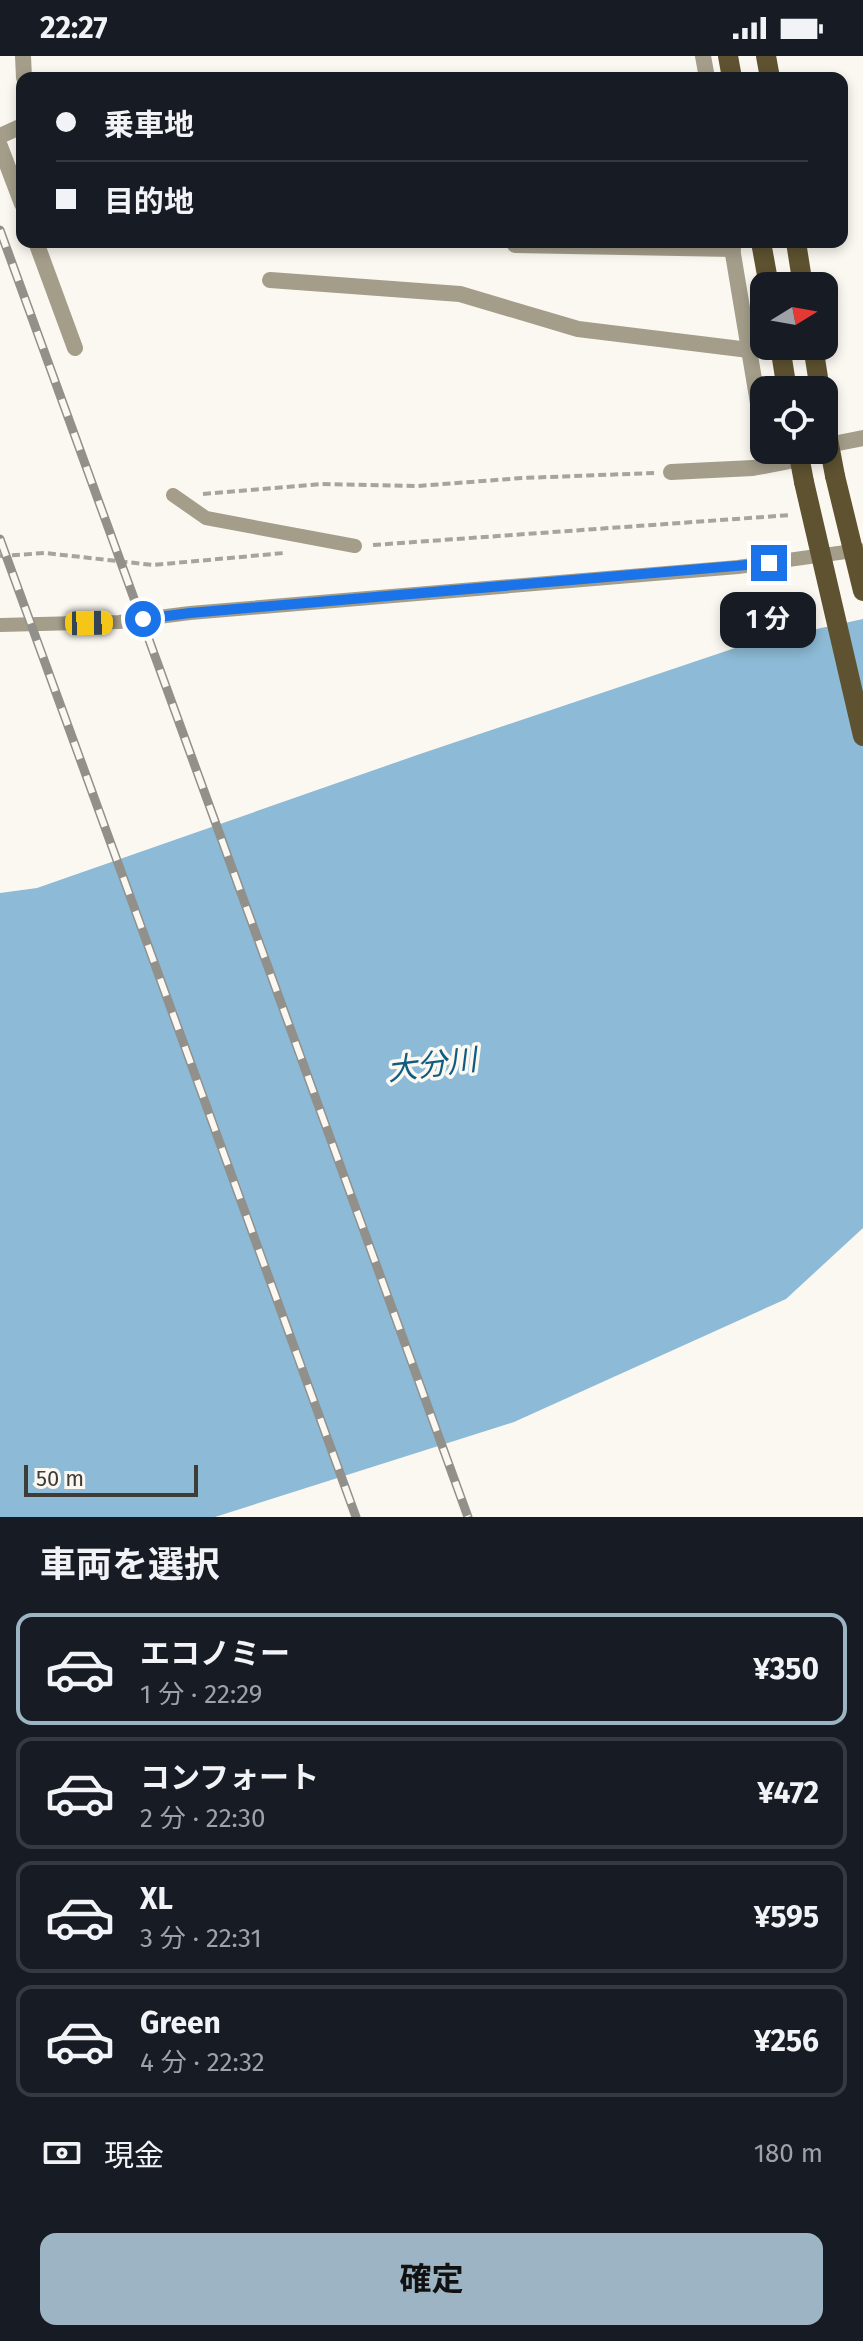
<!DOCTYPE html>
<html lang="ja">
<head>
<meta charset="utf-8">
<style>
	:root { --surface:#171b24; --page:#20242c; --text:#f1f3f6; --muted:#9ea1a6; --line:#363941; --accent:#9cb4c3 }
	body { margin:0; font-family:"Fira Sans","Noto Sans JP",sans-serif; background:var(--page); color:var(--text); height:100vh; display:flex; flex-direction:column; font-size:30px; white-space:nowrap }
	* { box-sizing:border-box; margin:0 }
	p { font-size:26px; color:var(--muted) }
	.icon { flex:none; width:44px; height:44px; fill:none; stroke:currentColor; stroke-width:2; stroke-linecap:round; stroke-linejoin:round }
	.map { position:relative; height:1461px; overflow:hidden }
	.drawer { display:flex; flex-direction:column; background:var(--surface); flex:1 }
	.drawer>* { flex:none }
	.guide { position:absolute; left:16px; top:16px; width:832px; height:176px; border-radius:16px; box-shadow:0 4px 12px #0003; display:grid; align-content:center; height:176px; padding:0 40px; background:var(--surface) }
	.needle { width:52px; rotate:79deg }
	.tools { position:absolute; left:750px; top:216px; display:grid; gap:16px }
	.tools a { display:grid; place-items:center; width:88px; height:88px; border-radius:16px; background:var(--surface); box-shadow:0 4px 12px #0003; font-size:40px }
	.scale { position:absolute; left:24px; bottom:20px; width:174px; box-sizing:border-box; padding-left:8px; border:4px solid #3d3c39; border-top:0; font-size:22px; line-height:28px; white-space:nowrap; color:#3d3c39; -webkit-text-stroke:6px #fbf8f1; paint-order:stroke }
	.end { position:absolute; width:36px; height:36px; margin:-18px; border:10px solid #1a73e8; background:#fff; box-shadow:0 0 0 4px #fff }
	.from { border-radius:50% }
	.bubble { position:absolute; height:56px; border-radius:16px; background:var(--surface); box-shadow:0 4px 12px #0003; font-size:26px; font-weight:700; line-height:56px; text-align:center }
	.car { position:absolute; width:24px; height:48px; margin:-24px -12px; border-radius:10px; box-shadow:0 0 6px 2px #0007; background:linear-gradient(#f5c518 24%,#345 0 40%,#f5c518 0 76%,#345 0 86%,#f5c518 0) }
	.guide b { display:flex; align-items:center; gap:28px; height:76px; font-size:30px }
	.guide b+b { border-top:2px solid var(--line) }
	.guide i { width:20px; height:20px; background:var(--text) }
	ul { padding:0; list-style:none }
	li { display:flex; align-items:center; gap:24px; height:112px; margin:0 16px 12px; padding:0 24px; border:4px solid var(--line); border-radius:16px }
	li div { flex:1 }
	li b { display:block; font-size:30px }
	li em { font-style:normal; font-weight:700 }
	li.on { border-color:var(--accent) }
	li>.icon { width:72px; height:72px; stroke-width:1.5 }
	h2 { padding:0 40px; font-size:36px; line-height:96px }
	.pay { display:flex; align-items:center; gap:20px; height:88px; padding:0 40px; font-size:30px }
	.pay p { margin-inline-start:auto }
	.button { display:flex; gap:16px; margin-top:auto; padding:16px 40px }
	.button a { flex:1; height:92px; border-radius:16px; background:var(--accent); color:#111; font-size:32px; font-weight:700; line-height:92px; text-align:center }
	.status { display:flex; justify-content:space-between; align-items:center; height:56px; padding:0 40px; background:var(--surface); direction:ltr }
	.status svg { height:22px; fill:currentColor }
	.map>svg:first-child { display:block }
	.water { fill:#8dbad6 }
	.lines { fill:none; stroke-linecap:round; stroke-linejoin:round }
	.path { stroke:#a6a49f; stroke-width:4; stroke-dasharray:8 4; stroke-linecap:butt }
	.service { stroke:#a39d8a; stroke-width:14 }
	.minor { stroke:#a39d8a; stroke-width:16 }
	.primary { stroke:#5e5230; stroke-width:20 }
	.rail-casing { stroke:#92908b; stroke-width:9 }
	.rail { stroke:#fbf8f1; stroke-width:6; stroke-dasharray:18; stroke-linecap:butt }
	.primary-bridge { stroke:#5e5230; stroke-width:20 }
	.route { stroke:#1a73e8; stroke-width:10 }
	.labels { text-anchor:middle; dominant-baseline:central; stroke-width:7; stroke-linejoin:round; paint-order:stroke }
	.water-label { font-size:30px; font-style:italic; fill:#0f5c82; stroke:#fbf8f1 }
</style>
</head>
<body>
<div class="status"><b>22:27</b><svg viewBox="0 0 49 12"><path d="M0 12V9h3v3zM5 12V6h3v6zM10 12V3h3v9zM15 12V0h3v12zM26 1h20v11H26zM47 4h2v5h-2z"/></svg></div>
<div class="map">
<svg width="863" height="1461" viewBox="0 0 863 1461">
	<rect width="100%" height="100%" fill="#fbf8f1"/>
	<!-- water -->
	<path class="water" d="M863,563v609l-77,71 -272,123 -299,95h-215v-624l37,-5 383,-134 327,-110z"/>
	<g class="lines">
		<!-- path -->
		<g class="path">
			<path d="M203,438l119,-10 96,2 104,-8 132,-5"/>
			<path d="M373,489l418,-30"/>
			<path d="M0,500l45,-3 108,12 131,-12"/>
		</g>
		<!-- service -->
		<g class="service">
			<path d="M173,439l33,23 149,28"/>
			<path d="M0,569l119,-3 71,-9 548,-46 122,-17"/>
		</g>
		<!-- minor -->
		<g class="minor">
			<path d="M23,0l1,22"/>
			<path d="M703,0l4,22"/>
			<path d="M0,80l22,-10"/>
			<path d="M0,90l22,58"/>
			<path d="M36,186l39,106"/>
			<path d="M515,186v3l218,4"/>
			<path d="M731,186l32,191"/>
			<path d="M270,224l190,14 118,35 171,21"/>
			<path d="M828,389l35,-7"/>
			<path d="M671,416l82,-4 47,-9"/>
		</g>
		<!-- primary -->
		<g class="primary">
			<path d="M728,0l4,22"/>
			<path d="M766,0l4,22"/>
			<path d="M761,186l8,44"/>
			<path d="M796,186l7,44"/>
			<path d="M780,290l7,44"/>
			<path d="M813,290l7,44"/>
			<path d="M824,362l11,58"/>
			<path d="M798,394l6,32"/>
		</g>
		<defs>
			<g id="rail">
				<path d="M0,174l468,1287"/>
				<path d="M0,483l356,978"/>
			</g>
		</defs>
		<!-- rail casing -->
		<use href="#rail" class="rail-casing"/>
		<!-- rail -->
		<use href="#rail" class="rail"/>
		<!-- primary-bridge -->
		<g class="primary-bridge">
			<path d="M835,420l28,115"/>
			<path d="M804,426l59,254"/>
		</g>
	</g>
	<g class="lines">
		<!-- route -->
		<path class="route" d="M143,563l47,-6 579,-50"/>
	</g>
	<g class="labels">
		<!-- water labels -->
		<g class="water-label">
			<text transform="translate(432 1009) rotate(-7)">大分川</text>
		</g>
	</g>
</svg>
<div class="tools">
<a><svg class="needle" viewBox="-14 -14 28 28"><path d="M0-13l5 13h-10z" fill="#e53935"/><path d="M0 13l5-13h-10z" fill="#9ea1a6"/></svg></a>
<a><svg class="icon" aria-label="locate" viewBox="0 0 24 24"><circle cx="12" cy="12" r="6"/><path d="M12 2v4M12 18v4M2 12h4M18 12h4"/></svg></a>
</div>
<div class="scale">50 m</div>
<i class="end from" style="left:143px;top:563px"></i>
<i class="end" style="left:769px;top:507px"></i>
<div class="bubble" style="left:720px;top:536px;width:96px">1 分</div>
<i class="car" style="left:89px;top:567px;rotate:89deg"></i>
<div class="guide">
<b><i class="from"></i>乗車地</b>
<b><i></i>目的地</b>
</div>
</div>
<section class="drawer">
<h2>車両を選択</h2>
<ul>
<li class="on"><svg class="icon" aria-label="car" viewBox="0 0 24 24"><path d="M5 17H2v-5l4-1 3-4h7l3 4 3 1v5h-3M9 17h6M6 11h13"/><circle cx="7" cy="17" r="2"/><circle cx="17" cy="17" r="2"/></svg><div><b>エコノミー</b><p>1 分 · 22:29</p></div><em>¥350</em></li>
<li><svg class="icon" aria-label="car" viewBox="0 0 24 24"><path d="M5 17H2v-5l4-1 3-4h7l3 4 3 1v5h-3M9 17h6M6 11h13"/><circle cx="7" cy="17" r="2"/><circle cx="17" cy="17" r="2"/></svg><div><b>コンフォート</b><p>2 分 · 22:30</p></div><em>¥472</em></li>
<li><svg class="icon" aria-label="car" viewBox="0 0 24 24"><path d="M5 17H2v-5l4-1 3-4h7l3 4 3 1v5h-3M9 17h6M6 11h13"/><circle cx="7" cy="17" r="2"/><circle cx="17" cy="17" r="2"/></svg><div><b>XL</b><p>3 分 · 22:31</p></div><em>¥595</em></li>
<li><svg class="icon" aria-label="car" viewBox="0 0 24 24"><path d="M5 17H2v-5l4-1 3-4h7l3 4 3 1v5h-3M9 17h6M6 11h13"/><circle cx="7" cy="17" r="2"/><circle cx="17" cy="17" r="2"/></svg><div><b>Green</b><p>4 分 · 22:32</p></div><em>¥256</em></li>
</ul>
<div class="pay"><svg class="icon" aria-label="cash" viewBox="0 0 24 24"><path d="M3 7h18v10H3z"/><circle cx="12" cy="12" r="2"/></svg>現金<p>180 m</p></div>
<div class="button"><a>確定</a></div>
</section>
</body>
</html>
